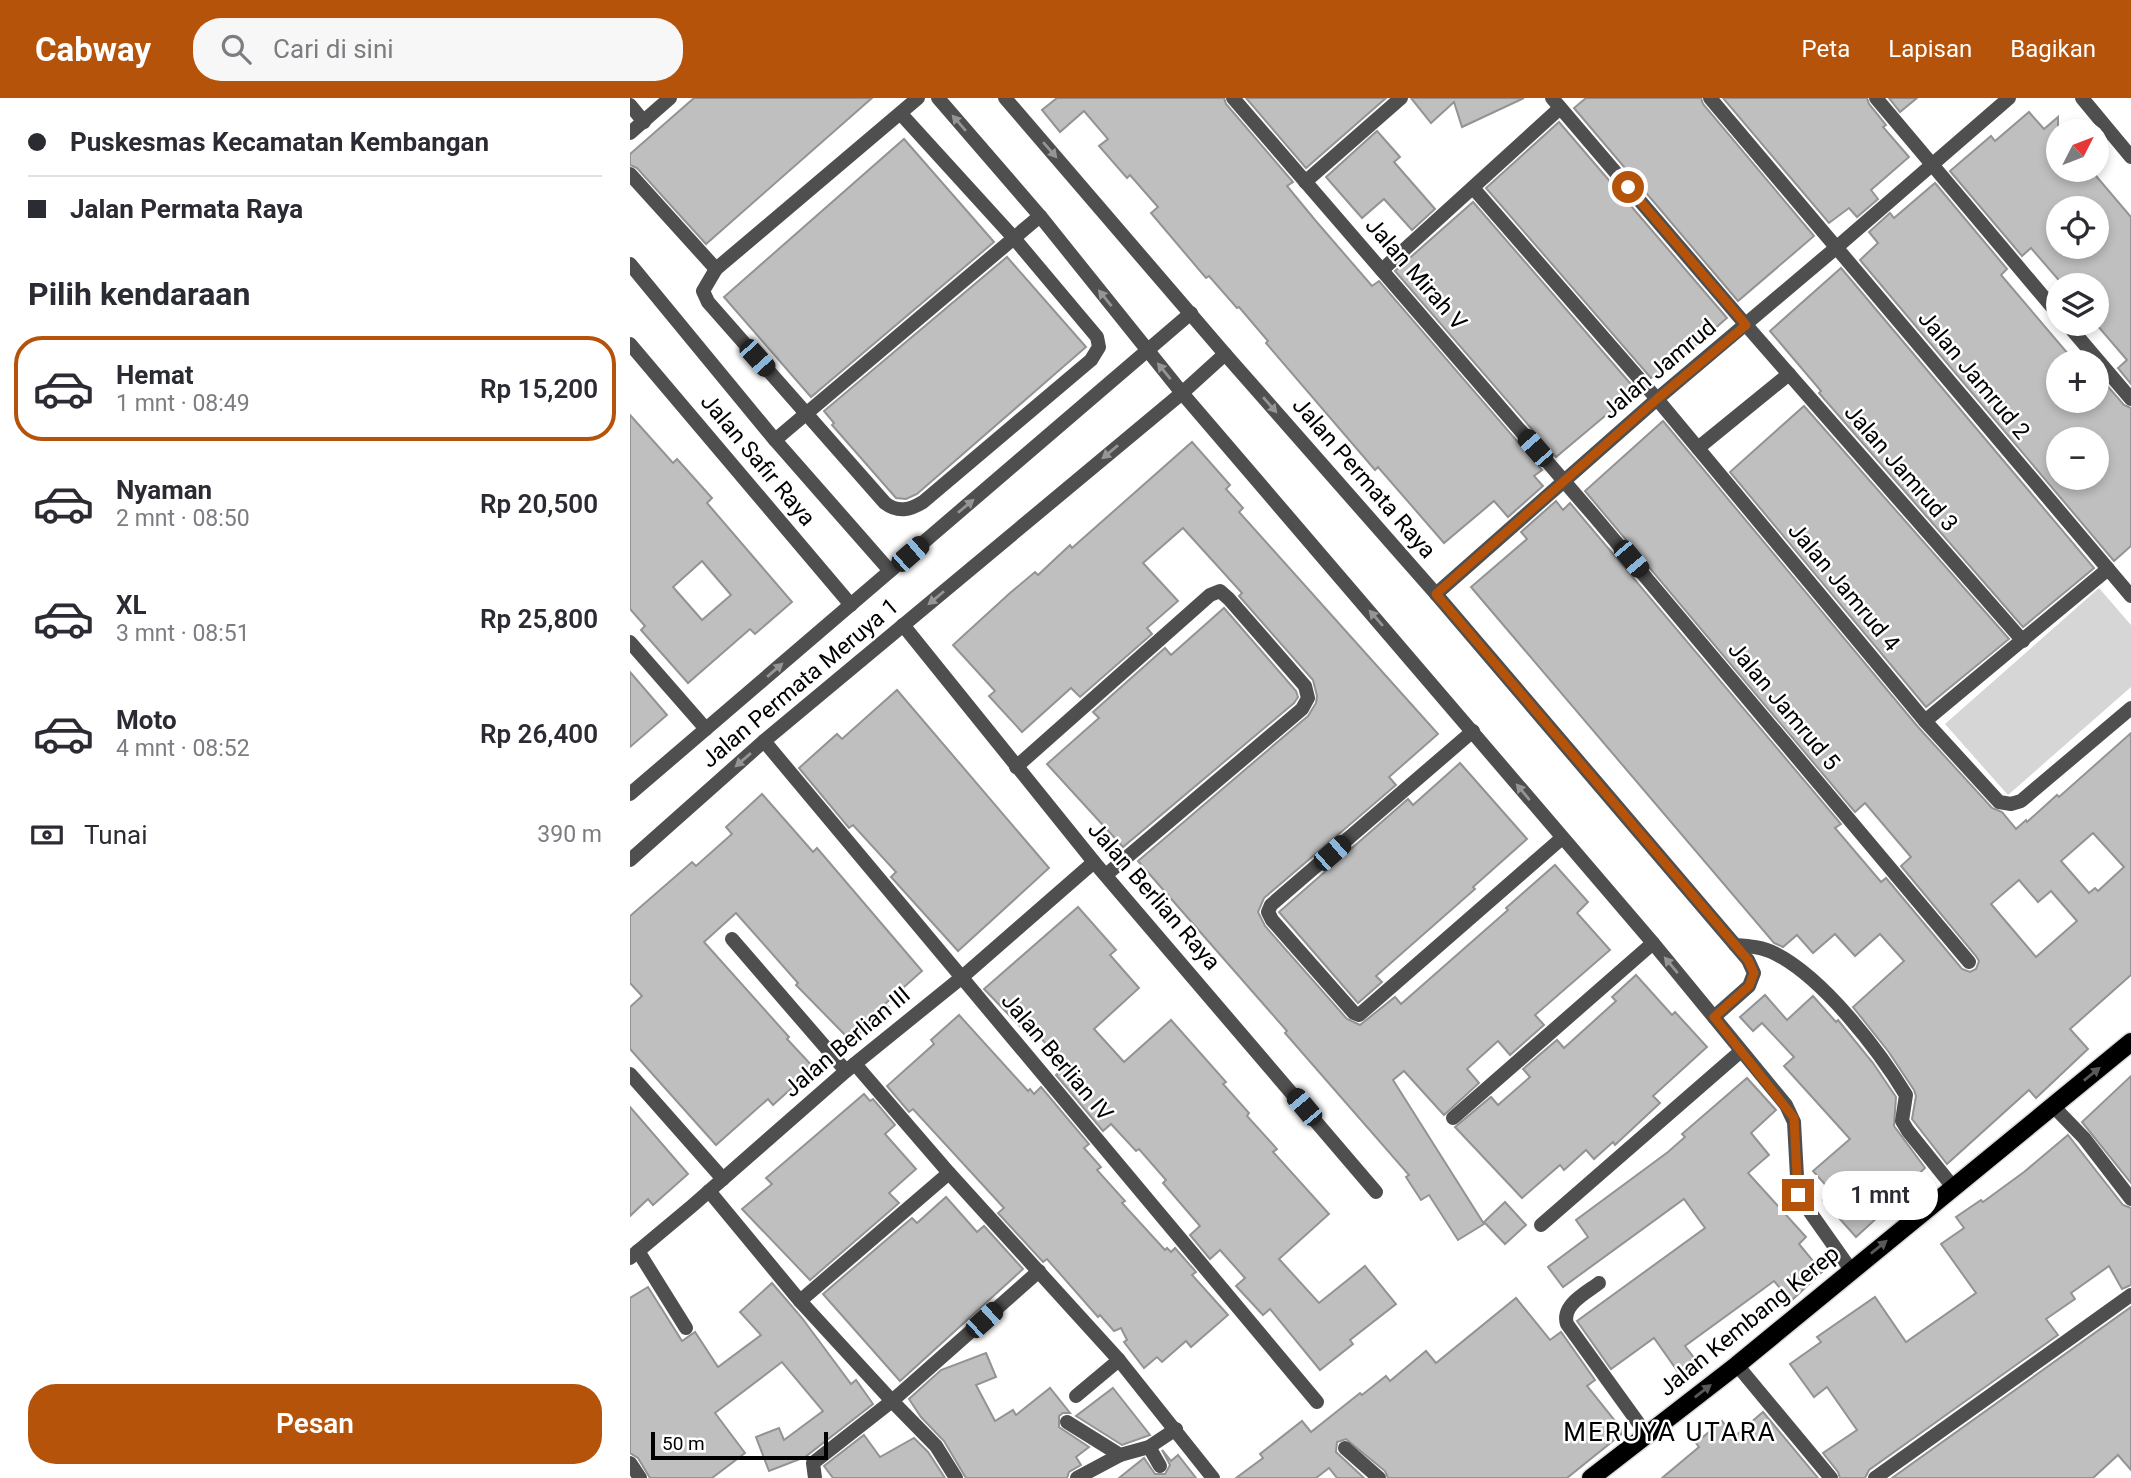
<!DOCTYPE html>
<html lang="id">
<head>
<meta charset="utf-8">
<style>
	:root { --surface:#fff; --page:#f7f7f7; --text:#2b2b33; --muted:#7c7c81; --line:#e1e1e2; --accent:#b45309 }
	body { margin:0; font-family:Roboto,sans-serif; background:var(--page); color:var(--text); height:100vh; display:flex; flex-direction:column; font-size:26px; white-space:nowrap }
	* { box-sizing:border-box; margin:0 }
	p { font-size:23px; color:var(--muted) }
	.icon { flex:none; width:38px; height:38px; fill:none; stroke:currentColor; stroke-width:2; stroke-linecap:round; stroke-linejoin:round }
	.map { position:relative; flex:1; overflow:hidden }
	.panel { display:flex; flex-direction:column; background:var(--surface); width:630px }
	.panel>* { flex:none }
	.top-card { display:grid; align-content:center; height:154px; padding:0 28px; background:var(--surface) }
	.needle { width:46px; rotate:48deg }
	.controls { position:absolute; left:1416px; top:21px; display:grid; gap:14px }
	.controls a { display:grid; place-items:center; width:63px; height:63px; border-radius:50%; background:var(--surface); box-shadow:0 4px 10px #0003; font-size:35px }
	.scale { position:absolute; left:21px; bottom:18px; width:177px; box-sizing:border-box; padding-left:7px; border:4px solid #000; border-top:0; font-size:19px; line-height:24px; white-space:nowrap; color:#000; -webkit-text-stroke:5px #fff; paint-order:stroke }
	.end { position:absolute; width:32px; height:32px; margin:-16px; border:9px solid #b45309; background:#fff; box-shadow:0 0 0 4px #fff }
	.from { border-radius:50% }
	.bubble { position:absolute; height:49px; border-radius:24px; background:var(--surface); box-shadow:0 4px 10px #0003; font-size:23px; font-weight:600; line-height:49px; text-align:center }
	.car { position:absolute; width:21px; height:42px; margin:-21px -10px; border-radius:9px; box-shadow:0 0 5px 2px #0007; background:linear-gradient(#222 24%,#8ab4d8 0 40%,#222 0 76%,#8ab4d8 0 86%,#222 0) }
	.top-card b { display:flex; align-items:center; gap:24px; height:66px; font-size:26px }
	.top-card b+b { border-top:2px solid var(--line) }
	.top-card i { width:18px; height:18px; background:var(--text) }
	ul { padding:0; list-style:none }
	li { display:flex; align-items:center; gap:21px; height:105px; margin:0 14px 10px; padding:0 14px; border:4px solid transparent; border-radius:28px }
	li div { flex:1 }
	li b { display:block; font-size:26px }
	li em { font-style:normal; font-weight:600 }
	li.on { border-color:var(--accent) }
	li>.icon { width:63px; height:63px; stroke-width:1.5 }
	h2 { padding:0 28px; font-size:32px; line-height:84px }
	.pay { display:flex; align-items:center; gap:18px; height:77px; padding:0 28px; font-size:26px }
	.pay p { margin-inline-start:auto }
	.primary-button { display:flex; gap:14px; margin-top:auto; padding:14px 28px }
	.primary-button a { flex:1; height:80px; border-radius:28px; background:var(--accent); color:#fff; font-size:28px; font-weight:600; line-height:80px; text-align:center }
	header { display:flex; align-items:center; gap:42px; box-sizing:border-box; height:98px; padding:0 35px; background:var(--accent); color:#fff }
	header strong { font-size:33px }
	nav { display:flex; gap:38px; margin-inline-start:auto; font-size:24px }
	.search { width:490px; height:63px; background:var(--page); display:flex; align-items:center; gap:18px; box-sizing:border-box; padding:0 24px; border-radius:28px; color:var(--muted); font-size:26px }
	main { display:flex; flex:1; min-height:0 }
	.map>svg:first-child { display:block }
	.green { fill:#d6d6d6 }
	.building { fill:#bfbfbf; stroke:#939393; stroke-width:2; fill-rule:evenodd }
	.lines { fill:none; stroke-linecap:round; stroke-linejoin:round }
	.primary-casing { stroke:#dbdbdb; stroke-width:21 }
	.minor { stroke:#4f4f4f; stroke-width:14 }
	.tertiary { stroke:#4f4f4f; stroke-width:14 }
	.primary { stroke:#000; stroke-width:18 }
	.oneway { fill:#959595 }
	.oneway2 { fill:#595959 }
	.route { stroke:#b45309; stroke-width:9 }
	.labels { text-anchor:middle; dominant-baseline:central; stroke-width:5; stroke-linejoin:round; paint-order:stroke }
	.street-label { font-size:23px; fill:#000; stroke:#fff }
	.quarter-label { font-size:26px; letter-spacing:2px; fill:#000; stroke:#fff }
</style>
</head>
<body>
<header>
<strong>Cabway</strong>
<div class="search"><svg class="icon" aria-label="search" viewBox="0 0 24 24"><circle cx="10" cy="10" r="6"/><path d="M15 15l6 6"/></svg>Cari di sini</div>
<nav><a>Peta</a><a>Lapisan</a><a>Bagikan</a></nav>
</header>
<main>
<section class="panel">
<div class="top-card">
<b><i class="from"></i>Puskesmas Kecamatan Kembangan</b>
<b><i></i>Jalan Permata Raya</b>
</div>
<h2>Pilih kendaraan</h2>
<ul>
<li class="on"><svg class="icon" aria-label="car" viewBox="0 0 24 24"><path d="M5 17H2v-5l4-1 3-4h7l3 4 3 1v5h-3M9 17h6M6 11h13"/><circle cx="7" cy="17" r="2"/><circle cx="17" cy="17" r="2"/></svg><div><b>Hemat</b><p>1 mnt · 08:49</p></div><em>Rp 15,200</em></li>
<li><svg class="icon" aria-label="car" viewBox="0 0 24 24"><path d="M5 17H2v-5l4-1 3-4h7l3 4 3 1v5h-3M9 17h6M6 11h13"/><circle cx="7" cy="17" r="2"/><circle cx="17" cy="17" r="2"/></svg><div><b>Nyaman</b><p>2 mnt · 08:50</p></div><em>Rp 20,500</em></li>
<li><svg class="icon" aria-label="car" viewBox="0 0 24 24"><path d="M5 17H2v-5l4-1 3-4h7l3 4 3 1v5h-3M9 17h6M6 11h13"/><circle cx="7" cy="17" r="2"/><circle cx="17" cy="17" r="2"/></svg><div><b>XL</b><p>3 mnt · 08:51</p></div><em>Rp 25,800</em></li>
<li><svg class="icon" aria-label="car" viewBox="0 0 24 24"><path d="M5 17H2v-5l4-1 3-4h7l3 4 3 1v5h-3M9 17h6M6 11h13"/><circle cx="7" cy="17" r="2"/><circle cx="17" cy="17" r="2"/></svg><div><b>Moto</b><p>4 mnt · 08:52</p></div><em>Rp 26,400</em></li>
</ul>
<div class="pay"><svg class="icon" aria-label="cash" viewBox="0 0 24 24"><path d="M3 7h18v10H3z"/><circle cx="12" cy="12" r="2"/></svg>Tunai<p>390 m</p></div>
<div class="primary-button"><a>Pesan</a></div>
</section>
<div class="map">
<svg width="1501" height="1380" viewBox="0 0 1501 1380">
	<rect width="100%" height="100%" fill="#fff"/>
	<!-- green -->
	<path class="green" d="M1469,490l32,37v62l-123,108 -63,-71z"/>
	<!-- building -->
	<g class="building">
		<path d="M64,0h178l-166,146 -69,-76 -7,-3v-11z"/>
		<path d="M427,0h167l2,6 67,78 -6,4 28,34 57,66 7,-5 163,189 -8,6 9,10 -35,31 -14,-16 -50,42 -66,-76 -3,3 -109,-127 2,-2 -29,-34 -2,1 -28,-32 -3,2 -55,-65 7,-6 -28,-32 -3,3 -28,-32 9,-7 -24,-28 -24,21 -18,-22z"/>
		<path d="M616,0h140l-80,70z"/>
		<path d="M781,0h113l-62,29 -8,-25 -23,21z"/>
		<path d="M956,0h115l2,6 111,132 -76,65 -164,-193z"/>
		<path d="M1093,0h144l2,6 17,21 -3,2 26,30 -38,33 7,9 -21,18 -8,-9 -20,15z"/>
		<path d="M1259,0h28l-17,14z"/>
		<path d="M1399,14l15,17 14,-12v53h33l40,47v167l-13,-16 9,-8 -31,-36v-39h-33l-32,-37 -9,8 -72,-85 41,-35 4,5zM1428,110h38v39h-38z"/>
		<path d="M929,24l168,196 -70,61 -3,-4 -3,3 -165,-190z"/>
		<path d="M747,33l23,26 -6,5 41,47 -23,21 -28,-31 -22,19 -36,-41z"/>
		<path d="M274,41l90,103 -183,155 -87,-100z"/>
		<path d="M1305,85l72,86 -6,6 74,87h-17v39h38v-14l7,-6 21,24 7,3v138l-17,15 -254,-301 18,-17 -9,-11 21,-19 4,5zM1428,341h38v39h-38z"/>
		<path d="M843,104l163,188 -80,67 -161,-186z"/>
		<path d="M377,159l79,90 -169,147 -11,5 -10,-1 -64,-73 2,-2 -10,-12z"/>
		<path d="M1211,170l253,300 -71,59 -204,-234 2,-2 -51,-60z"/>
		<path d="M1174,308l205,233 -83,68 -196,-235z"/>
		<path d="M0,317l43,48 4,-4 35,39 -5,5 85,99 -37,32 -5,-5 -62,54 -47,-53 4,-4 -15,-17zM72,463l29,34 -29,25 -29,-33z"/>
		<path d="M1033,323l255,306 74,81 10,4 14,17 10,-9 1,2 30,-27 2,2 72,-64v242l-61,54 18,20 -52,49 -7,-8 -82,74 -35,-45 4,-23 -2,-6 -26,-39 -35,-44 51,-46 -24,-27 -25,22 -20,-22 -22,19 -16,-18 -14,12 -9,-4 -303,-356 56,-48 -6,-7 35,-31 7,9 7,-7 271,321 -6,4 46,54 5,-4 76,91 8,3 6,-3 3,-8 -3,-5 -75,-90 10,-9 -46,-54 -10,9 -270,-321zM1463,735l31,34 -26,24 -3,-3 -6,5 -28,-32zM1389,782l19,22 13,-11 26,30 -41,36 -45,-53z"/>
		<path d="M562,344l38,43 -4,4 17,19 -4,4 199,222 -49,43 7,8 -132,113 -6,14 7,14 82,93 13,6 35,-28 6,7 107,-94 -2,-2 49,-43 33,37 -11,11 33,37 -75,65 9,10 -34,30 -12,-14 -31,28 12,14 -35,32 -40,-44 -11,9 91,144 -26,16 -29,-45 -8,5 -15,-23 3,-2 -124,-142 2,-2 -149,-170 170,-145 8,-13 1,-7 -4,-16 -74,-84 3,-3 -59,-65 -40,35 35,38 -31,27 5,6 -72,63 -9,-9 -49,44 -33,-36 6,-5 -42,-46 57,-52 25,-21 3,3 32,-30 2,3z"/>
		<path d="M594,510l72,83 2,6 -4,6 -171,144 -76,-83 52,-46 -6,-6 72,-64 6,7z"/>
		<path d="M0,574l37,43 -37,32z"/>
		<path d="M267,592l152,178 -91,83 -67,-74 5,-5 -43,-47 -4,3 -50,-60 38,-34 5,5z"/>
		<path d="M830,665l67,76 -54,48 2,2 -99,87 6,6 -24,21 -79,-91 129,-113 5,6z"/>
		<path d="M132,696l51,58 4,-4 105,123 -37,33 4,3 -38,34 -55,-56 2,-2 -62,-70 -32,29 85,95 -2,2 27,29 -41,37 -5,-6 -52,46 -86,-96v-42l12,-11 -12,-13v-67l62,-54 4,4 36,-32 -6,-7z"/>
		<path d="M448,809l38,43 -6,5 29,33 -45,41 30,33 47,-42 55,62 -3,2 26,29 -2,3 30,33 -4,3 56,62 -50,45 40,44 46,-37 31,38 -46,36 3,4 -33,26 -50,-61 -7,6 -27,-29 9,-8 -25,-28 -10,9 -20,-24 10,-9 -37,-43 3,-3 -27,-31 -3,2 -25,-27 -8,7 -47,-56 9,-9 -25,-29 -5,5 -51,-53z"/>
		<path d="M1006,877l36,40 3,-3 32,35 -54,49 7,7 -45,42 -2,-3 -19,17 -8,-9 -22,20 -4,-5 -38,33 -67,-71 36,-30 7,8 32,-28 -7,-8 34,-29 7,8 52,-47 -4,-4z"/>
		<path d="M1135,897l22,25 26,-24 23,26 2,-2 35,43 23,34 -2,29 31,42 -48,46 2,2 -23,21 -33,-37 9,-8 -19,-21 37,-32 -66,-73 10,-9 -32,-34 -9,8 -13,-14z"/>
		<path d="M329,917l69,76 2,-2 4,5 7,-7 48,57 -5,4 17,19 -4,3 28,31 -3,2 43,47 2,-2 4,4 4,-4 21,24 -4,3 36,40 -37,32 -5,-6 -24,21 -5,-5 -13,11 -20,-26 3,-2 -6,-12 -7,3 -14,-16 -2,2 -51,-58 -4,3 -45,-49 6,-5 -91,-99 -4,3 -22,-26 47,-42 -3,-4z"/>
		<path d="M1501,978v107l-49,-61z"/>
		<path d="M1117,980l29,32 -25,23 18,22 -21,18 58,64 -7,7 23,28 -31,29 -17,-20 -19,14 -70,51 13,17 -17,13 -27,-38 -43,31 -34,-48 128,-93 -21,-29 -121,88 -15,-20 40,-30 -12,-17 92,-68 17,-15 -3,-3z"/>
		<path d="M234,996l6,7 3,-2 22,26 -10,9 31,35 -27,24 10,10 -89,77 -68,-71 30,-25 -6,-6z"/>
		<path d="M0,1009l58,67 -35,31 -5,-6 -18,17z"/>
		<path d="M1438,1037l55,70 8,3v77l-9,4 -13,-23 -38,27 4,6 -29,20 12,16 -189,135 -4,8h-25l-2,-6 -15,-19 34,-23 -30,-43 -13,10 -24,-33 31,-22 -4,-5 58,-40 31,45 70,-49 -35,-49 23,-16 -8,-11 25,-17 2,2 41,-30z"/>
		<path d="M316,1099l31,35 7,-6 39,43 -123,112 -77,-87 89,-76 5,5z"/>
		<path d="M875,1104l21,23 -21,19 -21,-22z"/>
		<path d="M142,1185l30,35 49,66 5,-4 17,24 -68,53 -36,14 -13,-34 23,-9 5,12 39,-29 -41,-49 -67,51 30,40 -33,25h-62l-12,-20 -8,-5v-155l18,-11 34,54 13,-9 23,35 43,-32 -21,-23z"/>
		<path d="M886,1200l34,42 11,-8 34,48 -8,6 37,46 -57,46h-179l-3,-7 -39,-32 -9,3 -1,10 28,26h-27l-8,-10 -13,10h-80l27,-20 -3,-4 42,-33 9,11 49,-39 2,2 24,-19 4,5 36,-30 10,12z"/>
		<path d="M1501,1209v163l-13,-15 -25,23h-201z"/>
		<path d="M356,1255l10,24 -20,8 19,36 18,-11 3,5 34,-27 20,25h-7l-4,3v11l30,20 -13,10 5,8 -12,7 -2,6h-101l-22,-37 -23,-24 -12,-18 32,-29z"/>
		<path d="M483,1290l37,47 -28,10 -46,-29z"/>
		<path d="M1133,1314l55,66h-156l37,-31 -3,-4 26,-22 12,16z"/>
		<path d="M234,1337l16,22 34,-19 14,14 17,26h-112l-9,-12z"/>
		<path d="M532,1352l9,11 7,-6 18,23h-77l25,-20 11,16h10l5,-9z"/>
	</g>
	<g class="lines">
		<defs>
			<path id="primary" d="M961,1380l146,-113 394,-323"/>
		</defs>
		<!-- primary casing -->
		<use href="#primary" class="primary-casing"/>
		<!-- minor -->
		<g class="minor">
			<path d="M603,0l362,419 374,445"/>
			<path d="M922,0l194,227 277,316"/>
			<path d="M1080,0l421,498"/>
			<path d="M1246,0l182,216"/>
			<path d="M1452,0l49,59"/>
			<path d="M0,7l14,17"/>
			<path d="M271,16l112,123 84,100 2,10 -8,13 -168,142c-13,8 -25,11 -38,1l-177,-201 -5,-11 13,-22 202,-171"/>
			<path d="M0,35l40,-35"/>
			<path d="M0,76l86,95"/>
			<path d="M675,84l96,-84"/>
			<path d="M844,91l183,210 268,322 74,81 12,2 10,-3 110,-93"/>
			<path d="M752,172l178,-162"/>
			<path d="M1437,226l64,75"/>
			<path d="M145,342l265,-224"/>
			<path d="M1068,350l91,-74"/>
			<path d="M806,496l221,-195 180,-152 172,-149"/>
			<path d="M273,527l191,237 282,330"/>
			<path d="M0,544l76,87"/>
			<path d="M1295,623l183,-152"/>
			<path d="M843,633l-202,174 -3,7 4,8 82,93 5,2 203,-177"/>
			<path d="M134,643l553,661"/>
			<path d="M386,669l194,-172 10,-4 9,8 76,87 3,12 -6,11 -195,165"/>
			<path d="M102,841l114,132"/>
			<path d="M1105,847c14,1 28,2 41,9 48,25 102,95 130,141l-4,26 6,10 45,56"/>
			<path d="M225,966l94,109 170,187 94,118"/>
			<path d="M0,976l93,105"/>
			<path d="M1423,1008l31,32 47,61"/>
			<path d="M823,1020l200,-175"/>
			<path d="M79,1093l91,110 92,100 147,-130"/>
			<path d="M911,1127l200,-174"/>
			<path d="M8,1153l48,77"/>
			<path d="M0,1160l62,-52 154,-135 115,-93 133,-116"/>
			<path d="M969,1185c-13,10 -38,22 -32,41l80,111"/>
			<path d="M170,1203l149,-128"/>
			<path d="M1107,1267l94,113"/>
			<path d="M446,1298l43,-36"/>
			<path d="M437,1324l53,33 29,-8 27,-18"/>
			<path d="M519,1349l11,19"/>
			<path d="M715,1350l34,30"/>
			<path d="M0,1365l10,15"/>
			<path d="M185,1380l-2,-15 79,-62 44,45 20,32"/>
			<path d="M447,1380l43,-23"/>
			<path d="M1245,1380l256,-183"/>
		</g>
		<!-- tertiary -->
		<g class="tertiary">
			<path d="M308,0l102,118 142,177 471,550 133,162 8,17 4,73 53,75"/>
			<path d="M375,0l220,256 211,240 312,366 6,13 -5,13 -35,31"/>
			<path d="M0,166l145,176 115,131"/>
			<path d="M0,246l221,261"/>
			<path d="M0,696l561,-481"/>
			<path d="M0,762l134,-119 418,-348 43,-39"/>
		</g>
		<!-- primary -->
		<use href="#primary" class="primary"/>
	</g>
	<!-- one-way arrows -->
	<defs><path id="oneway-solid" d="M-6-.8H1V-3.2L6.5 0L1 3.2V.8H-6Z" transform="scale(1.75)"/></defs>
	<g class="oneway">
		<use href="#oneway-solid" transform="translate(329 25) rotate(-131)"/>
		<use href="#oneway-solid" transform="translate(420 52) rotate(49)"/>
		<use href="#oneway-solid" transform="translate(475 200) rotate(-129)"/>
		<use href="#oneway-solid" transform="translate(534 273) rotate(-129)"/>
		<use href="#oneway-solid" transform="translate(640 307) rotate(49)"/>
		<use href="#oneway-solid" transform="translate(480 354) rotate(140)"/>
		<use href="#oneway-solid" transform="translate(336 408) rotate(-40)"/>
		<use href="#oneway-solid" transform="translate(306 500) rotate(140)"/>
		<use href="#oneway-solid" transform="translate(746 520) rotate(-131)"/>
		<use href="#oneway-solid" transform="translate(145 572) rotate(-41)"/>
		<use href="#oneway-solid" transform="translate(113 662) rotate(139)"/>
		<use href="#oneway-solid" transform="translate(893 694) rotate(-130)"/>
		<use href="#oneway-solid" transform="translate(1041 867) rotate(-130)"/>
	</g>
	<g class="oneway2">
		<use href="#oneway-solid" transform="translate(1462 976) rotate(-39)"/>
		<use href="#oneway-solid" transform="translate(1249 1149) rotate(-39)"/>
		<use href="#oneway-solid" transform="translate(1073 1293) rotate(-38)"/>
	</g>
	<g class="lines">
		<!-- route -->
		<path class="route" d="M998,89l118,138 -89,74 -221,195 312,366 6,13 -5,13 -35,31 80,101 4,77"/>
	</g>
	<g class="labels">
		<!-- street labels -->
		<g class="street-label">
			<text transform="translate(786 176) rotate(49)">Jalan Mirah V</text>
			<text transform="translate(1029 271) rotate(-40)">Jalan Jamrud</text>
			<text transform="translate(1344 277) rotate(50)">Jalan Jamrud 2</text>
			<text transform="translate(128 362) rotate(50)">Jalan Safir Raya</text>
			<text transform="translate(1271 370) rotate(49)">Jalan Jamrud 3</text>
			<text transform="translate(734 380) rotate(49)">Jalan Permata Raya</text>
			<text transform="translate(1214 489) rotate(50)">Jalan Jamrud 4</text>
			<text transform="translate(170 585) rotate(-40)">Jalan Permata Meruya 1</text>
			<text transform="translate(1154 608) rotate(50)">Jalan Jamrud 5</text>
			<text transform="translate(524 798) rotate(49)">Jalan Berlian Raya</text>
			<text transform="translate(217 944) rotate(-40)">Jalan Berlian III</text>
			<text transform="translate(427 959) rotate(50)">Jalan Berlian IV</text>
			<text transform="translate(1119 1223) rotate(-39)">Jalan Kembang Kerep</text>
		</g>
		<!-- quarter labels -->
		<g class="quarter-label">
			<text x="1040" y="1334">MERUYA UTARA</text>
		</g>
	</g>
</svg>
<div class="controls">
<a><svg class="needle" viewBox="-14 -14 28 28"><path d="M0-13l5 13h-10z" fill="#e53935"/><path d="M0 13l5-13h-10z" fill="#7c7c81"/></svg></a>
<a><svg class="icon" aria-label="locate" viewBox="0 0 24 24"><circle cx="12" cy="12" r="6"/><path d="M12 2v4M12 18v4M2 12h4M18 12h4"/></svg></a>
<a><svg class="icon" aria-label="layers" viewBox="0 0 24 24"><path d="M12 4l9 5-9 5-9-5zM3 14l9 5 9-5"/></svg></a>
<a>+</a>
<a>−</a>
</div>
<div class="scale">50 m</div>
<i class="end from" style="left:998px;top:89px"></i>
<i class="end" style="left:1168px;top:1097px"></i>
<div class="bubble" style="left:1192px;top:1073px;width:116px">1 mnt</div>
<i class="car" style="left:127px;top:260px;rotate:138deg"></i>
<i class="car" style="left:905px;top:350px;rotate:319deg"></i>
<i class="car" style="left:280px;top:456px;rotate:49deg"></i>
<i class="car" style="left:1001px;top:461px;rotate:140deg"></i>
<i class="car" style="left:702px;top:755px;rotate:49deg"></i>
<i class="car" style="left:674px;top:1009px;rotate:320deg"></i>
<i class="car" style="left:354px;top:1222px;rotate:48deg"></i>
</div>
</main>
</body>
</html>
